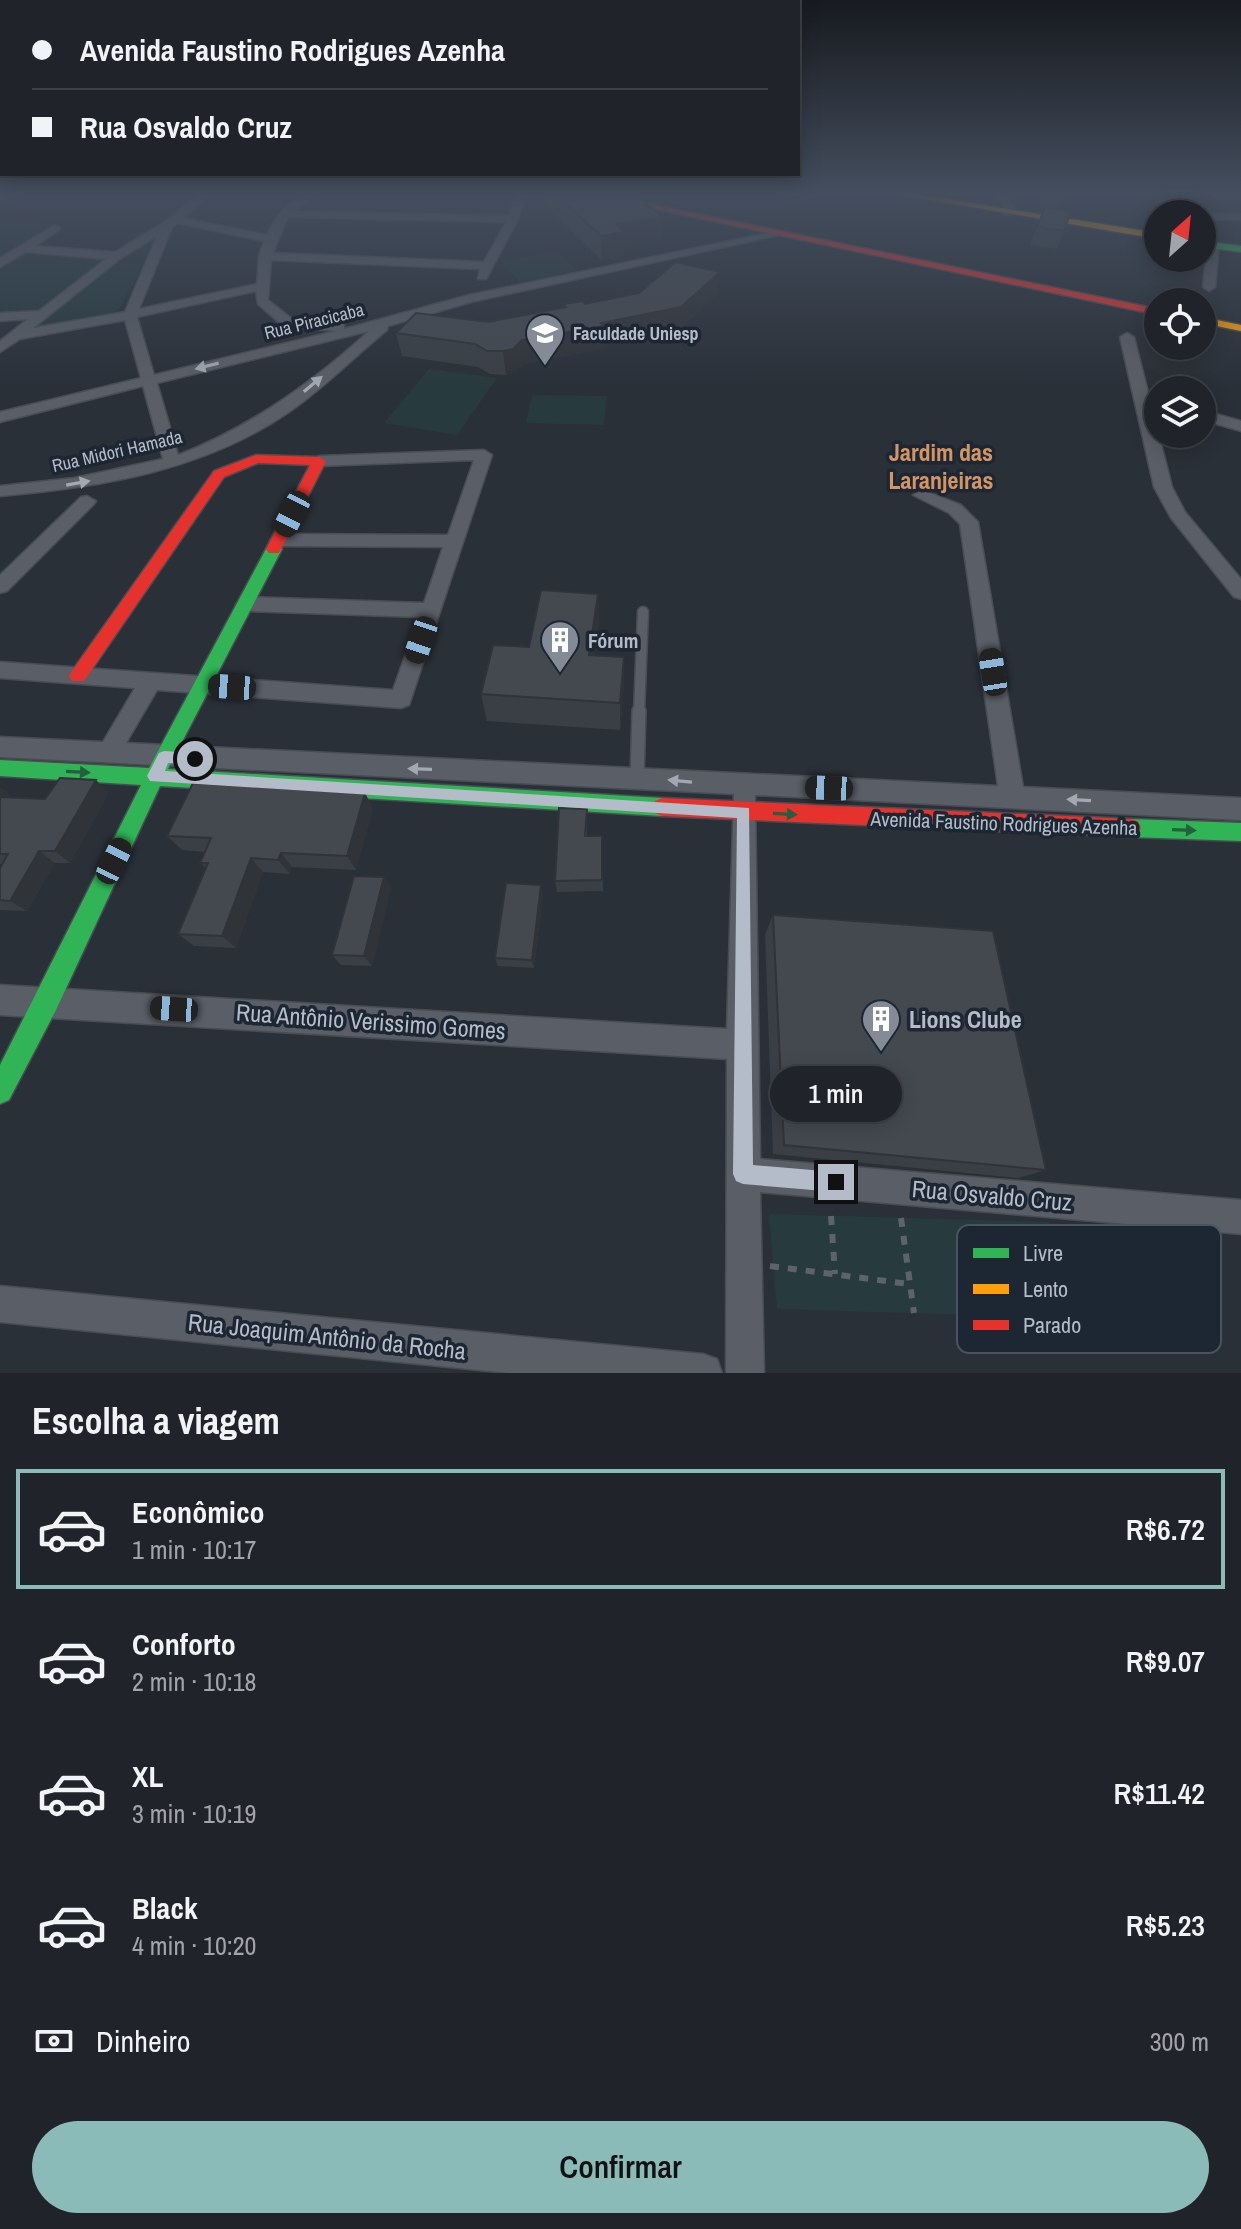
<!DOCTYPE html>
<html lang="pt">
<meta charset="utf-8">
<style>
body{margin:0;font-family:"Archivo Narrow",sans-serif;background:#2d3036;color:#f1f3f6;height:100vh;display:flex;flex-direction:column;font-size:30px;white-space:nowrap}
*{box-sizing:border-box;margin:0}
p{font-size:26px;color:#a2a4a8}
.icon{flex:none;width:44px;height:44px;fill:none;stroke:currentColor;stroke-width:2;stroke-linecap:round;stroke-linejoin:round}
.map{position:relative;height:1373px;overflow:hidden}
.details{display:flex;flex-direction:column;background:#20242a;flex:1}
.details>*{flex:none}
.banner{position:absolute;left:0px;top:0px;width:800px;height:176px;box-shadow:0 4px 20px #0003,0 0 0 2px #3d4147;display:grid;align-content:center;height:176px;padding:0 32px;background:#20242a}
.needle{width:52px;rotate:27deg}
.controls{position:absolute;left:1144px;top:200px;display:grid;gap:16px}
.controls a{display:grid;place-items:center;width:72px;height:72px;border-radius:50%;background:#20242a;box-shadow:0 4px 20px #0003,0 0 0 2px #3d4147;font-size:40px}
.end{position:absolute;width:36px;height:36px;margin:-18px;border:10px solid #b4bcc9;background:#111;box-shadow:0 0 0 4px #111}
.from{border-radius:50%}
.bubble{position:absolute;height:56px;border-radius:28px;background:#20242a;box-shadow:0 4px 20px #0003,0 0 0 2px #3d4147;font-size:26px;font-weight:600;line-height:56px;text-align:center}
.car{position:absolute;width:24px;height:48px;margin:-24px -12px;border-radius:10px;box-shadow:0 0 6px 2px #0007;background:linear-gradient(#222 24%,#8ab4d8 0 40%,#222 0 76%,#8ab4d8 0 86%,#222 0)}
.banner b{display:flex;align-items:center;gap:28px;height:76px;font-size:30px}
.banner b+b{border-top:2px solid #3d4147}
.banner i{width:20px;height:20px;background:#f1f3f6}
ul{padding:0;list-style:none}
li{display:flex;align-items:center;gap:24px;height:120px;margin:0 16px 12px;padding:0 16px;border:4px solid transparent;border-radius:0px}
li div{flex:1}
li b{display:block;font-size:30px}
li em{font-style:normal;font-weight:600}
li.on{border-color:#8bbbb9}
li>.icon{width:72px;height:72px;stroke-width:1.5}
h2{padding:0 32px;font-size:36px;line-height:96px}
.pay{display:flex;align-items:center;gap:20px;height:88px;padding:0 32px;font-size:30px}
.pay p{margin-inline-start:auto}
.primary-button{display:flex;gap:16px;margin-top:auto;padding:16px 32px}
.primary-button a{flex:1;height:92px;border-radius:48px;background:#8bbbb9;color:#111;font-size:32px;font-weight:600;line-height:92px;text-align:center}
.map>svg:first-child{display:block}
.green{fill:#273a3e}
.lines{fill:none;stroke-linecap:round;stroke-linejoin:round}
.lane-far1-casing{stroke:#484c53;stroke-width:13}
.lane-casing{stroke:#484c53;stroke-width:16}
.street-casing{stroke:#484c53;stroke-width:3}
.fast-casing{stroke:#484c53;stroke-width:3}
.slow-casing{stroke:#484c53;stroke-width:3}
.jam-casing{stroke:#484c53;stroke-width:3}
.path{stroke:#5d636a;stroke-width:6;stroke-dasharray:9 9;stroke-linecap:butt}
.lane-far1{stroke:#5a5e66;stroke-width:10}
.lane{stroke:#5a5e66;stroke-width:13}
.street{fill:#5a5e66;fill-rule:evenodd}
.fast{fill:#30b455;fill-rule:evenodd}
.slow{fill:#ff9f0a;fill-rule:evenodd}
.jam{fill:#e5322d;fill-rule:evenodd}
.wall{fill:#3a3f45}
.shaded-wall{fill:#303338}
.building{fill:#444950;stroke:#303338;stroke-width:2}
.oneway{fill:#a2a9b5}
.oneway2{fill:#255f41}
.route{fill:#b4bcc9}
.labels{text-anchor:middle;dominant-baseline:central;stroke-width:7;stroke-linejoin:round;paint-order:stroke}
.far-street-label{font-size:18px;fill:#b4bcc9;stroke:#1d2633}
.far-poi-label{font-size:18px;font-weight:bold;fill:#b4bcc9;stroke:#1d2633;text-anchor:start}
.poi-label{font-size:20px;font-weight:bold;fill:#b4bcc9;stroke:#1d2633;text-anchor:start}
.street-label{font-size:20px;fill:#b4bcc9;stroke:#1d2633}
.far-district-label{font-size:24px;font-weight:bold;fill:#d59563;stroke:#1d2633}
.near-poi-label{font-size:24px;font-weight:bold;fill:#b4bcc9;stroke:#1d2633;text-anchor:start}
.near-street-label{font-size:24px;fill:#b4bcc9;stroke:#1d2633}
.key{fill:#1d2633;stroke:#4a5360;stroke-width:2}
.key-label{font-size:22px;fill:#b4bcc9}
</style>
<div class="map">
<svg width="1241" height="1373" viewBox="0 0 1241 1373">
<rect width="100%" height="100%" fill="#2a3038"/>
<path class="green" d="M0,218L55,223L0,258Z
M165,228L117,312L32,328L122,256Z
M556,251L577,270L520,282L501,262Z
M23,253L107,259L33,313H0V268Z
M429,369L497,378L457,435L384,423Z
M532,395L607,396L604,425L526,423Z
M769,1214L1049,1222L1076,1318L777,1309Z"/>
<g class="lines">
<g class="lane-far1-casing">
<path id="lane-far1" d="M639,713L643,612"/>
</g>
<g class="lane-casing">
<path id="lane" d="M637,780L639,711"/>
</g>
<g class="street-casing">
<path id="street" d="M0,195H11L0,201Z
M199,195H210L183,218L267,235C276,214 292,195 316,195L294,211L509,216L516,195H526L518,219L486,279H478L480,269L271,260L268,300L292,319L339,323L344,324V329L469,295L778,231L784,234L471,302L388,326L387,330C354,357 324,388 289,412C203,471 101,487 0,496V486L74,478L163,459L143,386L0,422V412L141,378L125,320L20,339L0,352V341L28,319L0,321V313L39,311L106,259L26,252L0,267V258L55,225L60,228L59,230L35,246L115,252L163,223ZM288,217L506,222L484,262L273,253ZM177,223L264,241L259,256L257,284L139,309L172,227ZM157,236L125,312L33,328L121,258ZM256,291L258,304L283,326L336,331L154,375L137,317ZM369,331C313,382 251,427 178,455L157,383Z
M996,195H1006L1015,209L1011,215H1003L1005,209Z
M1152,195H1163L1184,214H1173Z
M1211,195H1241V198H1216Z
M1202,213L1241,214V220L1202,219V214H1198Z
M1213,242L1219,245L1215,287L1209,291L1203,287L1207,245Z
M1127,333L1134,337L1172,487L1185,512L1241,579V599L1234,597L1171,518L1154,487L1120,337Z
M1202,410L1241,421V431L1202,420Z
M484,450L492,455L409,705L401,708L157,690L126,743L998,786L960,524L949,513L913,495L922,490L961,505L978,522L1023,787L1241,798V820L755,795L760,1159L1241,1200V1234L760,1192L764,1373H726L727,1059L0,1015V985L727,1029L734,794L0,757V737L103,742L135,688L0,678V662L393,690L419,617L246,611L236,604L246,597L424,603L443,547L279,546L270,540L279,534L448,535L474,460L319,466L311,461L319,456Z
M87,496L96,501L93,505L7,591L0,593V575L81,497Z
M0,1286L703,1354L717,1359L722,1373H509L0,1322Z"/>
</g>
<g class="fast-casing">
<path id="fast" d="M1202,241L1241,246V252L1202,247Z
M274,544L282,549L168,769L662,798L669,801L672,807L669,813L662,816L160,786L56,1010L9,1100L0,1104V1065L141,785L0,776V760L149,768L266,549Z
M1131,819L1241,823V841L1131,837L1124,835L1121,828L1124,821Z"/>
</g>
<g class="slow-casing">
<path id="slow" d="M902,195H921L1158,233V239Z
M1202,317L1241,325V331L1202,323Z"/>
</g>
<g class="jam-casing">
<path id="jam" d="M589,195H605L1158,309V315Z
M256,455L319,457L326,461L279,553H269L266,549L310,465L258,463L224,477L84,681H72L69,676L72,671L214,471Z
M662,798L1131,819L1138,821L1141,828L1138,835L1131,837L662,816L655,813L652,807L655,801Z"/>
</g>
<path class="path" d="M831,1216L835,1274
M901,1218L914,1313
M770,1266L909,1284"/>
<use href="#lane-far1" class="lane-far1"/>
<use href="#lane" class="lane"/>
<use href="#street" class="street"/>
<use href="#fast" class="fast"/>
<use href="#slow" class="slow"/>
<use href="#jam" class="jam"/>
</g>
<path class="wall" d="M539,195H635L662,217L661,241L624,247V256L602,261L539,198Z
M1043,195H1063L1058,209L1064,231L1057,249L1030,245L1044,210L1037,209Z
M720,272L717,294L680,329L604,345V349L525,363L515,372L506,375L490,374L478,367L402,356L396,333L488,322L564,307V304H585L639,293Z
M598,594L599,621L594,655L624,684L620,730L487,721L481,694L529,647Z
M0,787L13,798L45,799L109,793L70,863H55L27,911L0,910V868L2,864H0Z
M365,793L373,809L356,870L292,867L290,874L263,872L236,948L194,946L178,934L206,868L200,863L205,852L182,850L167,836Z
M587,822V836H602L603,891L557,892L555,881Z
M384,877L391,888L372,966L341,965L332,955Z
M543,895L534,968L498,966L495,958Z
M773,915L1046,1170L1018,1178L773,1154L765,935Z"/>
<path class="shaded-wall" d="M662,217L661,241L624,247V256L602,261L601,236L616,224Z
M720,272L717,294L680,329L604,345V349L525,363L515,372L506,375L503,351L522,340L601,323Z
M598,594L599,621L591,682L589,655Z
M624,657V684L620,730V703Z
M96,780L109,793L70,863L55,851Z
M0,787L14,799L0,803Z
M365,793L373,809L356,870L347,856Z
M39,851L55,863L27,911L10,901Z
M281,853L292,867L290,874L278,860Z
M251,858L263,872L236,948L222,936Z
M384,877L391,888L372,966L364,956Z
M541,885L543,895L534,968L532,960Z"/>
<path class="building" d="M557,195H635L662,217L616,224L624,232L601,236Z
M1043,195H1063L1061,200L1042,197Z
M1045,207L1071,211L1064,231L1037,227Z
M676,262L720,272L681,307L601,323L604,326L522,340L513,349L503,351H487L475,344L396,333L416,313L488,322L566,307L564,304L583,301L585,304L639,293Z
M541,590L598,594L589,655L624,657L620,703L481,694L493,645L529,647Z
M60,778L96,780L55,851H39L10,901L0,900V868L8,854H0V797L45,799Z
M193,783L365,793L347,856L281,853L278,860L251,858L222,936L178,934L208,863H200L211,838L167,836Z
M559,808L587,809L585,836H602V880L555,881Z
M354,876L384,877L364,956L332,955Z
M506,883L541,885L532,960L495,958Z
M773,915L993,931L1046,1170L784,1145Z"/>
<defs><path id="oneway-solid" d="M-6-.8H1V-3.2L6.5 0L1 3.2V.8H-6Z" transform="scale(2)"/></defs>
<g class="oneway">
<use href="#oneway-solid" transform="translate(207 366) rotate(166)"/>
<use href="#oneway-solid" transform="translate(313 384) rotate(-40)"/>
<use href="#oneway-solid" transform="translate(78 483) rotate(-10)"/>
<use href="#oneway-solid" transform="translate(420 769) rotate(-178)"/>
<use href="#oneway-solid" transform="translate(680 781) rotate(-175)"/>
<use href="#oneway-solid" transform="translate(1079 800) rotate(-177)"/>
</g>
<g class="oneway2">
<use href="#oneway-solid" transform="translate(78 772) rotate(3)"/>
<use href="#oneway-solid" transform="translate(785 814) rotate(3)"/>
<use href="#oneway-solid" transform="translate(1184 830) rotate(2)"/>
</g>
<linearGradient id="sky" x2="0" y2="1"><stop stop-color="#171a1f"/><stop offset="0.5" stop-color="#444e5e"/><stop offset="1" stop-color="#444e5e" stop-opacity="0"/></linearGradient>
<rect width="1241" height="387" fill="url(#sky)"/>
<path class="route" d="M164,751L195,753L202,759L195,765L168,763L165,771L749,808L753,1165L836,1172L843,1175L846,1182L843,1189L836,1192L743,1184L736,1181L733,1174L737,818L150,781L147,776L159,753Z"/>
<defs>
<g id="university-pin" transform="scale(2)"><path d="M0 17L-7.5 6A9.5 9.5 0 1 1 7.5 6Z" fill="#848b96" stroke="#1d2633"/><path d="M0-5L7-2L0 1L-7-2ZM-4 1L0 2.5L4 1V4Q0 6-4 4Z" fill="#fff"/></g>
<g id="building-pin" transform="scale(2)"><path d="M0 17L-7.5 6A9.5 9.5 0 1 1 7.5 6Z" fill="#848b96" stroke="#1d2633"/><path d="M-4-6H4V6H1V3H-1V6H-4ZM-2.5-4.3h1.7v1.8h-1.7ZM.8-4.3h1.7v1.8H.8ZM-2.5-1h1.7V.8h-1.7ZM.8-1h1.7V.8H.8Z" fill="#fff"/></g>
</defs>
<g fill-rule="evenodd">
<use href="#university-pin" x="545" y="333"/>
<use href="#building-pin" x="560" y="640"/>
<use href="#building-pin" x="881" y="1019"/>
</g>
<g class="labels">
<g class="far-street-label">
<text transform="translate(314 321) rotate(-14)">Rua Piracicaba</text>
<text transform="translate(117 451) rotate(-13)">Rua Midori Hamada</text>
</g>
<g class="far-poi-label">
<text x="573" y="333">Faculdade Uniesp</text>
</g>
<g class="poi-label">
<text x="588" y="640">Fórum</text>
</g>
<g class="street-label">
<text transform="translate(1004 823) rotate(2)">Avenida Faustino Rodrigues Azenha</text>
</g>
<g class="far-district-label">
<text x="941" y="452">Jardim das<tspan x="941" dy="28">Laranjeiras</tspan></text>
</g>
<g class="near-poi-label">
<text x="909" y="1019">Lions Clube</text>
</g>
<g class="near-street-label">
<text transform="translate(371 1021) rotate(4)">Rua Antônio Verissimo Gomes</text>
<text transform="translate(992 1195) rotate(5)">Rua Osvaldo Cruz</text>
<text transform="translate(327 1336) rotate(6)">Rua Joaquim Antônio da Rocha</text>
</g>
</g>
<rect x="957" y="1225" width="264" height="128" rx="12" class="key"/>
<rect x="973" y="1248" width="36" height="10" fill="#30b455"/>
<rect x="973" y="1284" width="36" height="10" fill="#ff9f0a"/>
<rect x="973" y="1320" width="36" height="10" fill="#e5322d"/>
<g class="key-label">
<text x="1023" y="1261">Livre</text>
<text x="1023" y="1297">Lento</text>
<text x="1023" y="1333">Parado</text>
</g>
</svg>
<div class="controls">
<a><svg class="needle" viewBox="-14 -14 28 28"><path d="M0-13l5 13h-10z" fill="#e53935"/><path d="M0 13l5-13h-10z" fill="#a2a4a8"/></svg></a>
<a><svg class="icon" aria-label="locate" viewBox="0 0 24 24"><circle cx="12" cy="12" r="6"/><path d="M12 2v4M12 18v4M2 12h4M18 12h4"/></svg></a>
<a><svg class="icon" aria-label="layers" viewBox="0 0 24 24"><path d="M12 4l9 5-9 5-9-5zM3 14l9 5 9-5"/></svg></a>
</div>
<i class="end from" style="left:195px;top:759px"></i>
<i class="end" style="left:836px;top:1182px"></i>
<div class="bubble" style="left:770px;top:1066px;width:132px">1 min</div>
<i class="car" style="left:292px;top:514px;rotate:207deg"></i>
<i class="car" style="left:421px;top:640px;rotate:199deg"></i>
<i class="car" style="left:993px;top:672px;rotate:351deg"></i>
<i class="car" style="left:232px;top:687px;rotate:274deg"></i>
<i class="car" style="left:829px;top:788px;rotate:272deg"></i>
<i class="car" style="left:114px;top:861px;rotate:26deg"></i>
<i class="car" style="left:174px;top:1009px;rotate:274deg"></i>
<div class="banner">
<b><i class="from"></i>Avenida Faustino Rodrigues Azenha</b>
<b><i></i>Rua Osvaldo Cruz</b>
</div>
</div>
<section class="details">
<h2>Escolha a viagem</h2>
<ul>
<li class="on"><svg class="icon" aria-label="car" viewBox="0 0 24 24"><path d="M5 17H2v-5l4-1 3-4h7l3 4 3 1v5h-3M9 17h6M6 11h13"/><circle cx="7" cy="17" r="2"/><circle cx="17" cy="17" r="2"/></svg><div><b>Econômico</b><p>1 min · 10:17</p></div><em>R$6.72</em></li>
<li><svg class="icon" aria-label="car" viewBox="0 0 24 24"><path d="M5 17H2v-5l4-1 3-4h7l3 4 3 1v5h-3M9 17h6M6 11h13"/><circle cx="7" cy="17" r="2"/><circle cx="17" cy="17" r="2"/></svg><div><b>Conforto</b><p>2 min · 10:18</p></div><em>R$9.07</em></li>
<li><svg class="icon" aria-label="car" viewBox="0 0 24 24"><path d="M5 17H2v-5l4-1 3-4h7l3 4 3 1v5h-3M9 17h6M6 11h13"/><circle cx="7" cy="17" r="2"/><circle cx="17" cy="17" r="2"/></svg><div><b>XL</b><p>3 min · 10:19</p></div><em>R$11.42</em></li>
<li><svg class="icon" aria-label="car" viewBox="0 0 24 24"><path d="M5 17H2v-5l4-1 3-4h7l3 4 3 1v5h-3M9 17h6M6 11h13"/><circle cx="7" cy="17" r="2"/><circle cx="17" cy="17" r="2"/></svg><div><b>Black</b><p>4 min · 10:20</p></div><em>R$5.23</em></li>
</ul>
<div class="pay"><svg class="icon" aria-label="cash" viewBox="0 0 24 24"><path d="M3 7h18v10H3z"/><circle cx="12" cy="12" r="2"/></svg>Dinheiro<p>300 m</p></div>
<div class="primary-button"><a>Confirmar</a></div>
</section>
